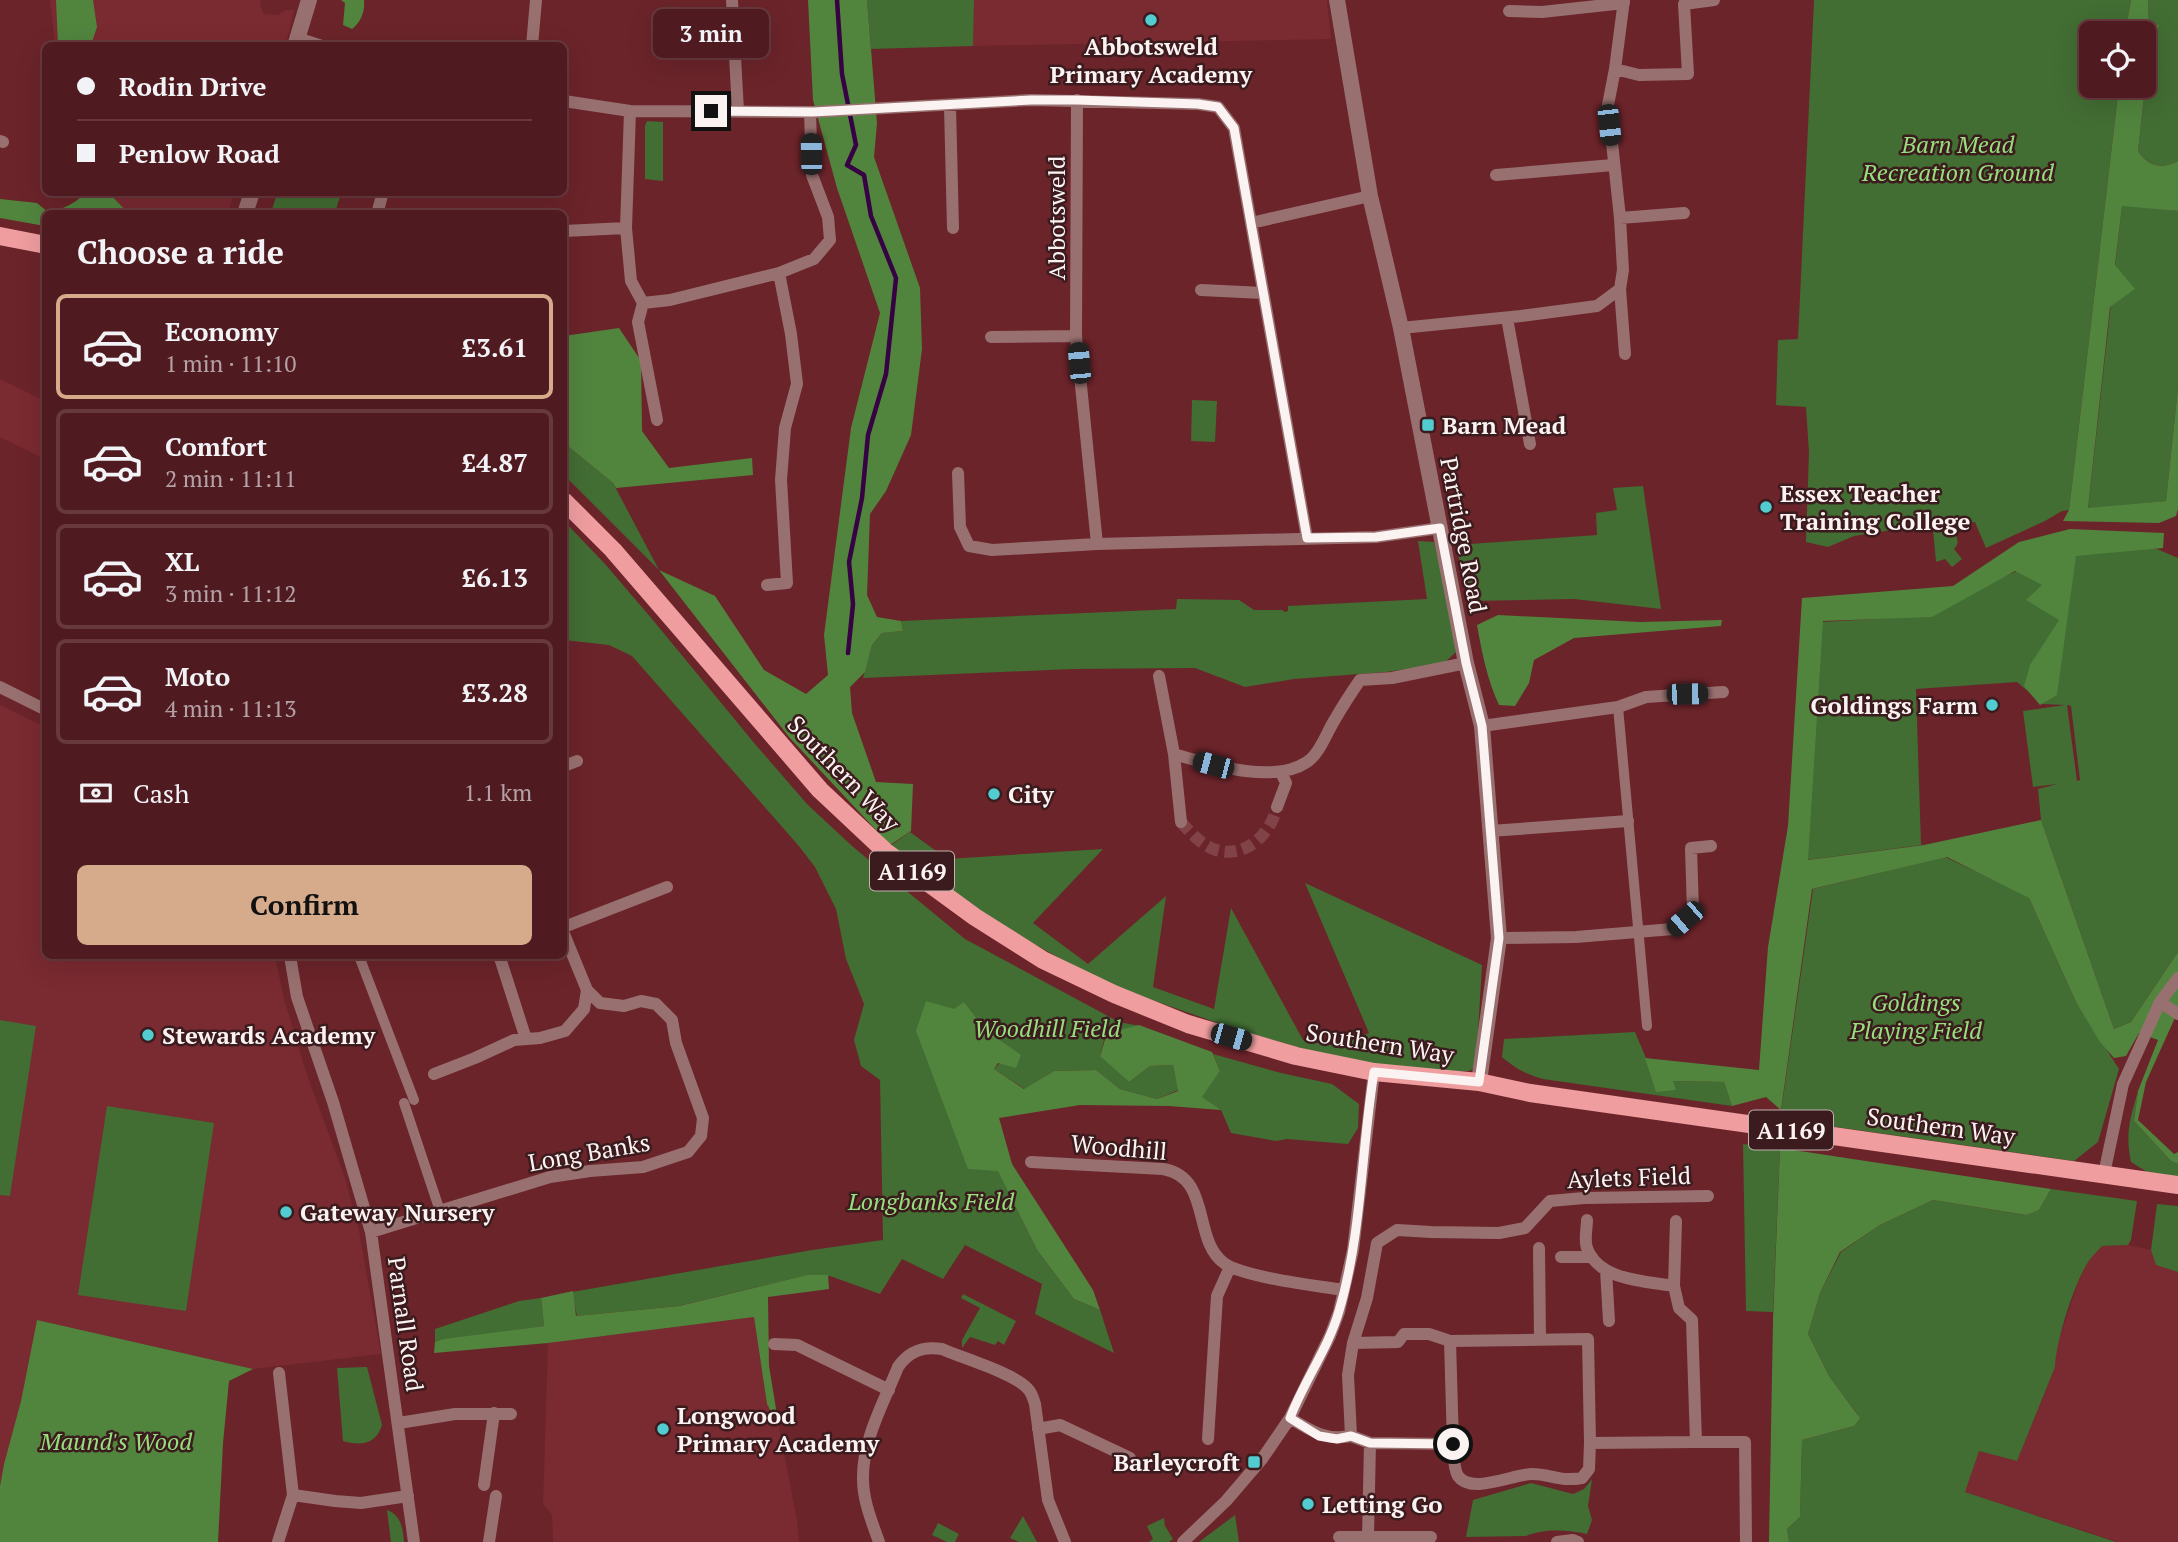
<!DOCTYPE html>
<meta charset="utf-8">
<style>
body{margin:0;font-family:"PT Serif",serif;background:#5a282d;color:#f1f3f6;height:100vh;display:flex;flex-direction:column;font-size:26px;white-space:nowrap}
*{box-sizing:border-box;margin:0}
p{font-size:23px;color:#b4a1a5}
.icon{flex:none;width:38px;height:38px;fill:none;stroke:currentColor;stroke-width:2;stroke-linecap:round;stroke-linejoin:round}
.map{position:relative;flex:1;overflow:hidden}
.details{position:absolute;left:42px;top:210px;width:525px;height:749px;display:flex;flex-direction:column;background:#501b20;border-radius:10px;box-shadow:0 7px 28px #0002,0 0 0 2px #67393e}
.details>*{flex:none}
.hud{position:absolute;left:42px;top:42px;width:525px;height:154px;border-radius:10px;box-shadow:0 7px 28px #0002,0 0 0 2px #67393e;display:grid;align-content:center;height:154px;padding:0 35px;background:#501b20}
.buttons{position:absolute;left:2079px;top:21px;display:grid;gap:14px}
.buttons a{display:grid;place-items:center;width:77px;height:77px;border-radius:10px;background:#501b20;box-shadow:0 7px 28px #0002,0 0 0 2px #67393e;font-size:35px}
.end{position:absolute;width:32px;height:32px;margin:-16px;border:9px solid #fbf2f2;background:#111;box-shadow:0 0 0 4px #111}
.from{border-radius:50%}
.bubble{position:absolute;height:49px;border-radius:10px;background:#501b20;box-shadow:0 7px 28px #0002,0 0 0 2px #67393e;font-size:23px;font-weight:700;line-height:49px;text-align:center}
.car{position:absolute;width:21px;height:42px;margin:-21px -10px;border-radius:9px;box-shadow:0 0 5px 2px #0007;background:linear-gradient(#222 24%,#8ab4d8 0 40%,#222 0 76%,#8ab4d8 0 86%,#222 0)}
.hud b{display:flex;align-items:center;gap:24px;height:66px;font-size:26px}
.hud b+b{border-top:2px solid #67393e}
.hud i{width:18px;height:18px;background:#f1f3f6}
ul{padding:0;list-style:none}
li{display:flex;align-items:center;gap:21px;height:105px;margin:0 14px 10px;padding:0 21px;border:4px solid #67393e;border-radius:10px}
li div{flex:1}
li b{display:block;font-size:26px}
li em{font-style:normal;font-weight:700}
li.active{border-color:#d6ab8b}
li>.icon{width:63px;height:63px;stroke-width:1.5}
h2{padding:0 35px;font-size:32px;line-height:84px}
.pay{display:flex;align-items:center;gap:18px;height:77px;padding:0 35px;font-size:26px}
.pay p{margin-inline-start:auto}
.primary-button{display:flex;gap:14px;margin-top:auto;padding:14px 35px}
.primary-button a{flex:1;height:80px;border-radius:10px;background:#d6ab8b;color:#111;font-size:28px;font-weight:700;line-height:80px;text-align:center}
.map>svg:first-child{display:block}
.built{fill:#7a2a31}
.green{fill:#426d33;fill-rule:evenodd}
.forest{fill:#51853e}
.lines{fill:none;stroke-linecap:round;stroke-linejoin:round}
.stream{stroke:#370244;stroke-width:4.5}
.minor-tunnel{stroke:#814348;stroke-width:12;stroke-dasharray:12 6;stroke-linecap:butt}
.pedestrian{stroke:#997070;stroke-width:10}
.minor{stroke:#997070;stroke-width:12}
.tertiary{stroke:#997070;stroke-width:16}
.primary{stroke:#ef9d9f;stroke-width:18}
.route{stroke:#fbf2f2;stroke-width:9}
.poi-dot{fill:#52ccd0;stroke:#3b1b1d;stroke-width:2.5}
.labels{text-anchor:middle;dominant-baseline:central;stroke-width:5;stroke-linejoin:round;paint-order:stroke}
.shield{fill:#3b1b1d;stroke:#c1b2b2;stroke-width:2}
.shield-label{font-size:23px;font-weight:bold;fill:#fbf2f2}
.poi-label{font-size:24px;font-weight:bold;fill:#fbf2f2;stroke:#3b1b1d;text-anchor:start}
.park-label{font-size:24px;font-style:italic;fill:#96de7e;stroke:#3b1b1d}
.street-label{font-size:24px;fill:#fbf2f2;stroke:#3b1b1d}
</style>
<div class="map">
<svg width="2178" height="1542" viewBox="0 0 2178 1542">
<rect width="100%" height="100%" fill="#6b242a"/>
<path class="built" d="M50,0H260L261,8L264,14L278,15L286,10H294L286,45L55,46Z
M974,0H1327L1331,39L973,46Z
M79,193H235L227,214L83,213Z
M0,379L45,401L46,453L43,458L0,437Z
M0,705L45,727L46,956H275L284,999L306,1072L345,1178L359,1231L381,1354L253,1369L37,1320L21,1401L4,1464L0,1486Z
M2128,1245L2151,1250L2157,1265L2178,1272V1542H2118L1965,1492L1979,1450L2017,1461L2055,1367V1352L2077,1285L2090,1258L2102,1246Z
M754,1317L767,1404L779,1427L797,1520L799,1542H553L552,1515L543,1504L548,1343Z"/>
<path class="green" d="M867,0H974L973,46L871,49Z
M1814,0H2131L2125,33H2091V86H2119L2069,510L2062,511L2045,521L1986,548L1975,522L1916,526L1854,536L1828,547L1806,542L1809,452L1806,407L1776,405L1778,340L1798,339Z
M2148,0H2178V161C2161,170 2150,166 2138,151L2146,77L2158,25L2149,23Z
M647,121L663,122V181L645,179V126Z
M277,193V192L341,193L335,213H271Z
M2122,205L2178,211V388L2166,501L2088,509Z
M1192,400L1217,401L1215,442L1191,441Z
M564,443L613,483L659,570L564,475Z
M1643,486L1661,609L1574,599L1469,601L1456,545L1597,535L1596,513L1617,510L1613,488Z
M564,521L605,564L652,619L755,744L807,804L852,846L965,939L1119,1022L1140,1026L1106,1033L1100,1055L1129,1082L1150,1066L1173,1065L1178,1090L1157,1099L1120,1089L1096,1070L1054,1071L1025,1089L994,1069L1012,1050L987,1031L964,1002L998,1170L1037,1250L1074,1299L1100,1310L1114,1353L1035,1314L1042,1284L965,1245L943,1279L902,1259L880,1294L830,1276L808,1275L678,1306L577,1316L572,1292L812,1250L883,1240V1237L880,1080L861,1066L854,1040L864,1004L846,959L836,909L815,867L798,845L632,656L609,645L564,640Z
M1944,526L1951,527C1955,535 1962,541 1954,549L1962,559L1952,567L1945,559L1936,562L1933,529Z
M1418,541L1434,542L1446,592L1456,652L1443,664L1386,672L1294,679L1245,687L1195,668L1072,669L863,678L872,645L882,633L903,631L901,621L1176,609L1177,599L1239,600L1254,610H1283L1284,612L1288,611V606L1427,599Z
M2069,549H2157L2178,558V952L2131,1022L2114,1029L2041,820L2038,789L2057,784L2033,787L2023,711L2065,705L2043,704L2017,682L1916,689L1921,845L1807,860L1822,622L1929,616L2003,577ZM2067,705L2071,706L2080,780L2077,781Z
M910,832L947,859L1103,849L1033,923L1088,964L1166,896L1153,987L1214,1009L1231,908L1303,1040L1336,1046L1369,1033L1305,883L1482,965L1476,1067L1469,1071L1392,1074L1238,1030L1106,984L982,915L890,846Z
M1945,857L2028,896L2076,1002L2119,1069L2098,1142L2074,1161L1780,1119L1813,889Z
M0,1020L36,1026L10,1196L0,1195Z
M1635,1032L1646,1058L1676,1090L1672,1081L1724,1082L1732,1106L1543,1079C1526,1074 1516,1069 1502,1057L1504,1039Z
M1213,1054L1281,1073L1332,1084L1359,1104L1358,1128L1348,1144L1287,1139L1276,1141L1231,1133L1221,1110L1201,1097L1220,1071Z
M2138,1091L2134,1121L2171,1161L2178,1164V1177L2147,1172L2131,1162C2125,1133 2130,1119 2138,1091Z
M107,1106L214,1123L186,1311L78,1295Z
M1743,1144L1780,1148L1773,1312L1746,1311Z
M2051,1189L2137,1201L2131,1240L2128,1245L2102,1246C2099,1250 2094,1254 2091,1258C2075,1279 2056,1341 2055,1367L2017,1461L1979,1451L1965,1492L2116,1542H1789L1787,1529L1800,1517L1802,1440L1854,1426L1858,1415L1829,1376L1808,1334L1820,1293L1841,1252L1880,1225L1933,1200L2025,1215L2039,1210Z
M2157,1204L2178,1206V1272L2156,1265L2151,1250Z
M963,1294L1016,1321L1004,1345L998,1341L995,1345L970,1337L962,1348V1340L980,1308L961,1298Z
M541,1298L544,1326L435,1342V1329L519,1301Z
M367,1367L382,1425C376,1445 360,1446 343,1441L337,1368Z
M1592,1479L1588,1506L1592,1520L1587,1534C1568,1530 1545,1528 1526,1536L1466,1537L1473,1500L1531,1483L1573,1494L1584,1489Z
M387,1510C401,1515 403,1528 404,1542H391Z
M1235,1515L1239,1542H1199Z
M1023,1516L1037,1542H1019L1010,1538Z
M1164,1518L1165,1526L1173,1539L1169,1542H1149L1153,1539L1147,1526Z
M938,1523L959,1534L955,1542H947L932,1535Z"/>
<path class="forest" d="M56,0H93L97,27L91,45H58Z
M341,0H364C365,12 361,22 352,29L343,25L345,3Z
M808,0H867L877,123L874,157L920,288L922,349L911,435L886,491L870,514L867,595L877,617L901,621L903,631L882,633L872,645L865,672L850,687L852,713L876,782L913,784L911,831L890,845L789,737L659,570L715,596L764,670L806,694L828,675L824,635L851,428L880,313L837,188L813,100Z
M2131,0H2148L2149,23L2159,25L2146,77L2138,151C2149,166 2161,170 2178,161V211L2122,206L2115,265L2135,289L2110,307L2088,508L2166,501L2178,388V509L2176,516L2159,523L2063,521L2069,510L2119,86H2144V33H2125Z
M84,193H109L128,213H50C62,208 77,204 84,193Z
M0,199L37,203L49,213L46,214L45,226L0,218Z
M619,328L641,361L642,431L669,468L752,458L753,475L616,488L613,483L564,443V336Z
M2070,529L2164,533L2163,548L2076,556L2057,695L2040,705L2024,686L2030,665L2059,620L2026,600L2042,585L2015,571L1932,617L1823,621L1808,860L1924,845L2041,820L2114,1029L2131,1022L2178,952V1011L2146,1082L2138,1120L2174,1154L2178,1152V1164L2171,1161L2134,1121L2138,1091L2158,1040L2139,1033L2126,1056L2114,1058L2100,1042L2076,1002L2029,898L1947,857L1812,889L1781,1110L1766,1097L1732,1106L1724,1082L1673,1081L1676,1090L1656,1092L1645,1058L1759,1070L1768,947L1788,826L1802,598L1953,586L2019,542Z
M1498,615L1640,622L1722,620L1721,626L1574,638L1534,660L1529,683L1515,706L1499,705C1487,679 1482,653 1477,625Z
M926,1001L954,1009L964,1002L987,1031L1021,1055L1016,1068L998,1063L994,1069L1024,1089L1054,1071L1096,1070L1120,1089L1157,1099L1178,1091L1173,1065L1150,1066L1129,1082L1100,1056L1107,1033L1139,1025L1212,1052L1220,1071L1202,1097L1221,1110L1169,1106L1080,1105L999,1118L1012,1164L1093,1290L1100,1310L1074,1299L1037,1250L998,1171L968,1169L916,1031Z
M1780,1148L2051,1189L2039,1210L2026,1215L1933,1200L1880,1225L1840,1252L1820,1293L1808,1334L1829,1376L1860,1418L1854,1426L1802,1440L1800,1517L1787,1529L1789,1542H1769L1773,1320Z
M807,1275H828L829,1289L768,1297L769,1366L779,1427L767,1404L754,1317L548,1343L434,1353L435,1342L444,1339L544,1326L541,1298L573,1291L576,1316L679,1306Z
M37,1320L253,1369L229,1381L223,1443L218,1542H0V1486L4,1464L21,1401Z"/>
<g class="lines">
<path class="stream" d="M837,0L842,74L856,145L847,165L864,175L871,216L896,278L886,374L868,435L862,498L849,562L853,604L848,653"/>
<path class="minor-tunnel" d="M1181,822C1191,833 1201,845 1216,850C1245,859 1271,834 1277,807"/>
<path class="pedestrian" d="M1618,707L1647,1026
M359,956L414,1100
M404,1103L440,1211"/>
<path class="minor" d="M732,0L738,111
M1624,0L1615,69L1608,105L1620,218L1623,270L1620,289L1625,354
M1509,11L1542,12L1624,3
M297,38L322,46
M532,46L536,0
M1615,69L1639,75L1688,74L1684,4L1714,0
M1077,100L1076,336L1097,544
M564,101L630,111L813,112L1031,100L1198,104L1218,107L1234,128L1251,223L1370,196
M950,106L953,228
M630,111L626,228L631,281L643,303L670,300L779,273L814,259L830,240L828,217L812,175L810,112
M0,141L3,142
M1496,175L1613,165
M377,214L383,192
M1620,218L1684,213
M1251,223L1307,538
M564,231L626,228
M1201,290L1263,293
M643,303L638,322L657,420
M1507,318L1530,444
M1401,328L1521,316L1597,306L1620,289
M991,337L1076,336
M958,473L960,527L969,546L992,550L1097,544L1376,537L1440,528
M767,585L787,583L781,480L785,428L797,384L791,334L779,273
M1159,676L1174,754C1209,764 1273,785 1307,762C1320,753 1326,734 1334,721C1342,707 1351,693 1360,680L1392,678L1466,663
M0,687L46,710
M1482,726L1618,707L1646,697L1723,692
M1174,754L1181,822
M564,766L577,761
M1277,807L1286,783L1281,772
M1490,831L1628,821
M564,927L667,887
M1499,938L1576,937L1673,929L1693,911L1691,848L1711,846
M290,956L297,997L333,1102L371,1232L414,1542
M500,958L526,1039
M2160,1002L2178,1014
M434,1074L475,1058L514,1040L540,1038L565,1031L584,1009L587,990
M1031,1162L1163,1169C1212,1177 1192,1240 1224,1263C1242,1277 1318,1286 1344,1290
M2104,1174L2123,1084L2160,1002L2178,978
M1587,1220C1587,1228 1584,1240 1587,1248C1599,1281 1646,1281 1674,1286L1679,1308L1692,1320L1696,1442H1745L1746,1542
M371,1232L550,1177L590,1171L643,1167L688,1152L701,1136L703,1118L676,1043L672,1020L656,1004L641,1001L624,1006L600,1003L587,990L564,934
M1539,1248L1540,1339
M1561,1257H1592
M1606,1270L1609,1321
M1674,1286L1676,1221
M1353,1343L1398,1342L1404,1334H1429L1450,1341
M774,1344L797,1345L889,1390
M279,1373L293,1495L335,1501L361,1503L408,1496
M1290,1418C1311,1431 1326,1441 1351,1436L1348,1375L1353,1343L1367,1298L1377,1243L1397,1230L1431,1232L1499,1233L1525,1228L1550,1201L1584,1198L1708,1196
M399,1423L455,1414H511
M1038,1429L1060,1425L1130,1458
M1351,1436L1370,1443L1453,1444L1450,1341L1588,1339L1590,1443L1696,1442
M1208,1439L1217,1296L1230,1267
M1453,1444C1454,1453 1453,1468 1458,1476C1471,1495 1514,1474 1532,1474C1551,1474 1559,1482 1582,1478L1589,1469L1590,1443
M484,1485L494,1413
M1339,1537H1431
M1368,1537L1370,1443
M278,1542L293,1495
M489,1542L496,1496
M879,1542C872,1522 863,1501 863,1479C862,1441 884,1402 898,1367C909,1351 923,1346 942,1349C962,1358 1016,1374 1028,1389C1032,1393 1033,1398 1035,1404L1048,1500L1065,1542
M1183,1542L1226,1501L1262,1459L1290,1418L1330,1336L1339,1312L1353,1250L1374,1072
M1557,1542L1573,1540L1578,1542"/>
<path class="tertiary" d="M1337,0L1370,196L1401,328L1466,663L1482,726L1499,938L1479,1082
M295,46L309,0
M245,214L252,192"/>
<path class="primary" d="M0,236L46,245
M564,501L613,550L820,790L886,852L975,917L1043,960L1114,994L1188,1024L1296,1056L1374,1072L1479,1082L1530,1093L2178,1185"/>
</g>
<g class="lines">
<path class="route" d="M711,111L813,112L1031,100H1077L1198,104L1218,107L1234,128L1307,538L1376,537L1440,528L1466,663L1482,726L1499,938L1479,1082L1374,1072C1361,1151 1362,1234 1339,1311C1328,1349 1304,1381 1290,1418L1319,1436L1337,1439L1351,1436L1370,1443L1453,1444"/>
</g>
<g class="poi-dot">
<circle cx="1151" cy="20" r="7"/>
<rect x="1421" y="418" width="14" height="14" rx="3.5"/>
<circle cx="1766" cy="507" r="7"/>
<circle cx="1992" cy="705" r="7"/>
<circle cx="994" cy="794" r="7"/>
<circle cx="148" cy="1035" r="7"/>
<circle cx="286" cy="1212" r="7"/>
<circle cx="663" cy="1429" r="7"/>
<rect x="1247" y="1455" width="14" height="14" rx="3.5"/>
<circle cx="1308" cy="1504" r="7"/>
</g>
<g class="labels">
<g class="shield">
<rect x="870" y="851.5" width="84" height="39" rx="5"/>
<rect x="1749" y="1110.5" width="84" height="39" rx="5"/>
</g>
<g class="shield-label">
<text x="912" y="871">A1169</text>
<text x="1791" y="1130">A1169</text>
</g>
<g class="poi-label">
<text x="1151" y="46" text-anchor="middle">Abbotsweld<tspan x="1151" dy="28">Primary Academy</tspan></text>
<text x="1442" y="425">Barn Mead</text>
<text x="1780" y="493">Essex Teacher<tspan x="1780" dy="28">Training College</tspan></text>
<text x="1978" y="705" text-anchor="end">Goldings Farm</text>
<text x="1008" y="794">City</text>
<text x="162" y="1035">Stewards Academy</text>
<text x="300" y="1212">Gateway Nursery</text>
<text x="677" y="1415">Longwood<tspan x="677" dy="28">Primary Academy</tspan></text>
<text x="1240" y="1462" text-anchor="end">Barleycroft</text>
<text x="1322" y="1504">Letting Go</text>
</g>
<g class="park-label">
<text x="1958" y="144">Barn Mead<tspan x="1958" dy="28">Recreation Ground</tspan></text>
<text x="1916" y="1002">Goldings<tspan x="1916" dy="28">Playing Field</tspan></text>
<text x="1047" y="1028">Woodhill Field</text>
<text x="931" y="1201">Longbanks Field</text>
<text x="116" y="1441">Maund's Wood</text>
</g>
<g class="street-label">
<text transform="translate(1056 218) rotate(-90)">Abbotsweld</text>
<text transform="translate(1464 535) rotate(79)">Partridge Road</text>
<text transform="translate(844 773) rotate(46)">Southern Way</text>
<text transform="translate(1380 1043) rotate(9)">Southern Way</text>
<text transform="translate(1941 1126) rotate(8)">Southern Way</text>
<text transform="translate(1119 1147) rotate(5)">Woodhill</text>
<text transform="translate(589 1152) rotate(-10)">Long Banks</text>
<text transform="translate(1629 1177) rotate(-2)">Aylets Field</text>
<text transform="translate(406 1324) rotate(82)">Parnall Road</text>
</g>
</g>
</svg>
<div class="buttons">
<a><svg class="icon" aria-label="locate" viewBox="0 0 24 24"><circle cx="12" cy="12" r="6"/><path d="M12 2v4M12 18v4M2 12h4M18 12h4"/></svg></a>
</div>
<i class="end from" style="left:1453px;top:1444px"></i>
<i class="end" style="left:711px;top:111px"></i>
<div class="bubble" style="left:653px;top:9px;width:116px">3 min</div>
<i class="car" style="left:1609px;top:125px;rotate:174deg"></i>
<i class="car" style="left:811px;top:154px;rotate:359deg"></i>
<i class="car" style="left:1079px;top:363px;rotate:355deg"></i>
<i class="car" style="left:1687px;top:694px;rotate:89deg"></i>
<i class="car" style="left:1213px;top:765px;rotate:285deg"></i>
<i class="car" style="left:1685px;top:919px;rotate:229deg"></i>
<i class="car" style="left:1231px;top:1037px;rotate:106deg"></i>
<div class="hud">
<b><i class="from"></i>Rodin Drive</b>
<b><i></i>Penlow Road</b>
</div>
<section class="details">
<h2>Choose a ride</h2>
<ul>
<li class="active"><svg class="icon" aria-label="car" viewBox="0 0 24 24"><path d="M5 17H2v-5l4-1 3-4h7l3 4 3 1v5h-3M9 17h6M6 11h13"/><circle cx="7" cy="17" r="2"/><circle cx="17" cy="17" r="2"/></svg><div><b>Economy</b><p>1 min · 11:10</p></div><em>£3.61</em></li>
<li><svg class="icon" aria-label="car" viewBox="0 0 24 24"><path d="M5 17H2v-5l4-1 3-4h7l3 4 3 1v5h-3M9 17h6M6 11h13"/><circle cx="7" cy="17" r="2"/><circle cx="17" cy="17" r="2"/></svg><div><b>Comfort</b><p>2 min · 11:11</p></div><em>£4.87</em></li>
<li><svg class="icon" aria-label="car" viewBox="0 0 24 24"><path d="M5 17H2v-5l4-1 3-4h7l3 4 3 1v5h-3M9 17h6M6 11h13"/><circle cx="7" cy="17" r="2"/><circle cx="17" cy="17" r="2"/></svg><div><b>XL</b><p>3 min · 11:12</p></div><em>£6.13</em></li>
<li><svg class="icon" aria-label="car" viewBox="0 0 24 24"><path d="M5 17H2v-5l4-1 3-4h7l3 4 3 1v5h-3M9 17h6M6 11h13"/><circle cx="7" cy="17" r="2"/><circle cx="17" cy="17" r="2"/></svg><div><b>Moto</b><p>4 min · 11:13</p></div><em>£3.28</em></li>
</ul>
<div class="pay"><svg class="icon" aria-label="cash" viewBox="0 0 24 24"><path d="M3 7h18v10H3z"/><circle cx="12" cy="12" r="2"/></svg>Cash<p>1.1 km</p></div>
<div class="primary-button"><a>Confirm</a></div>
</section>
</div>
